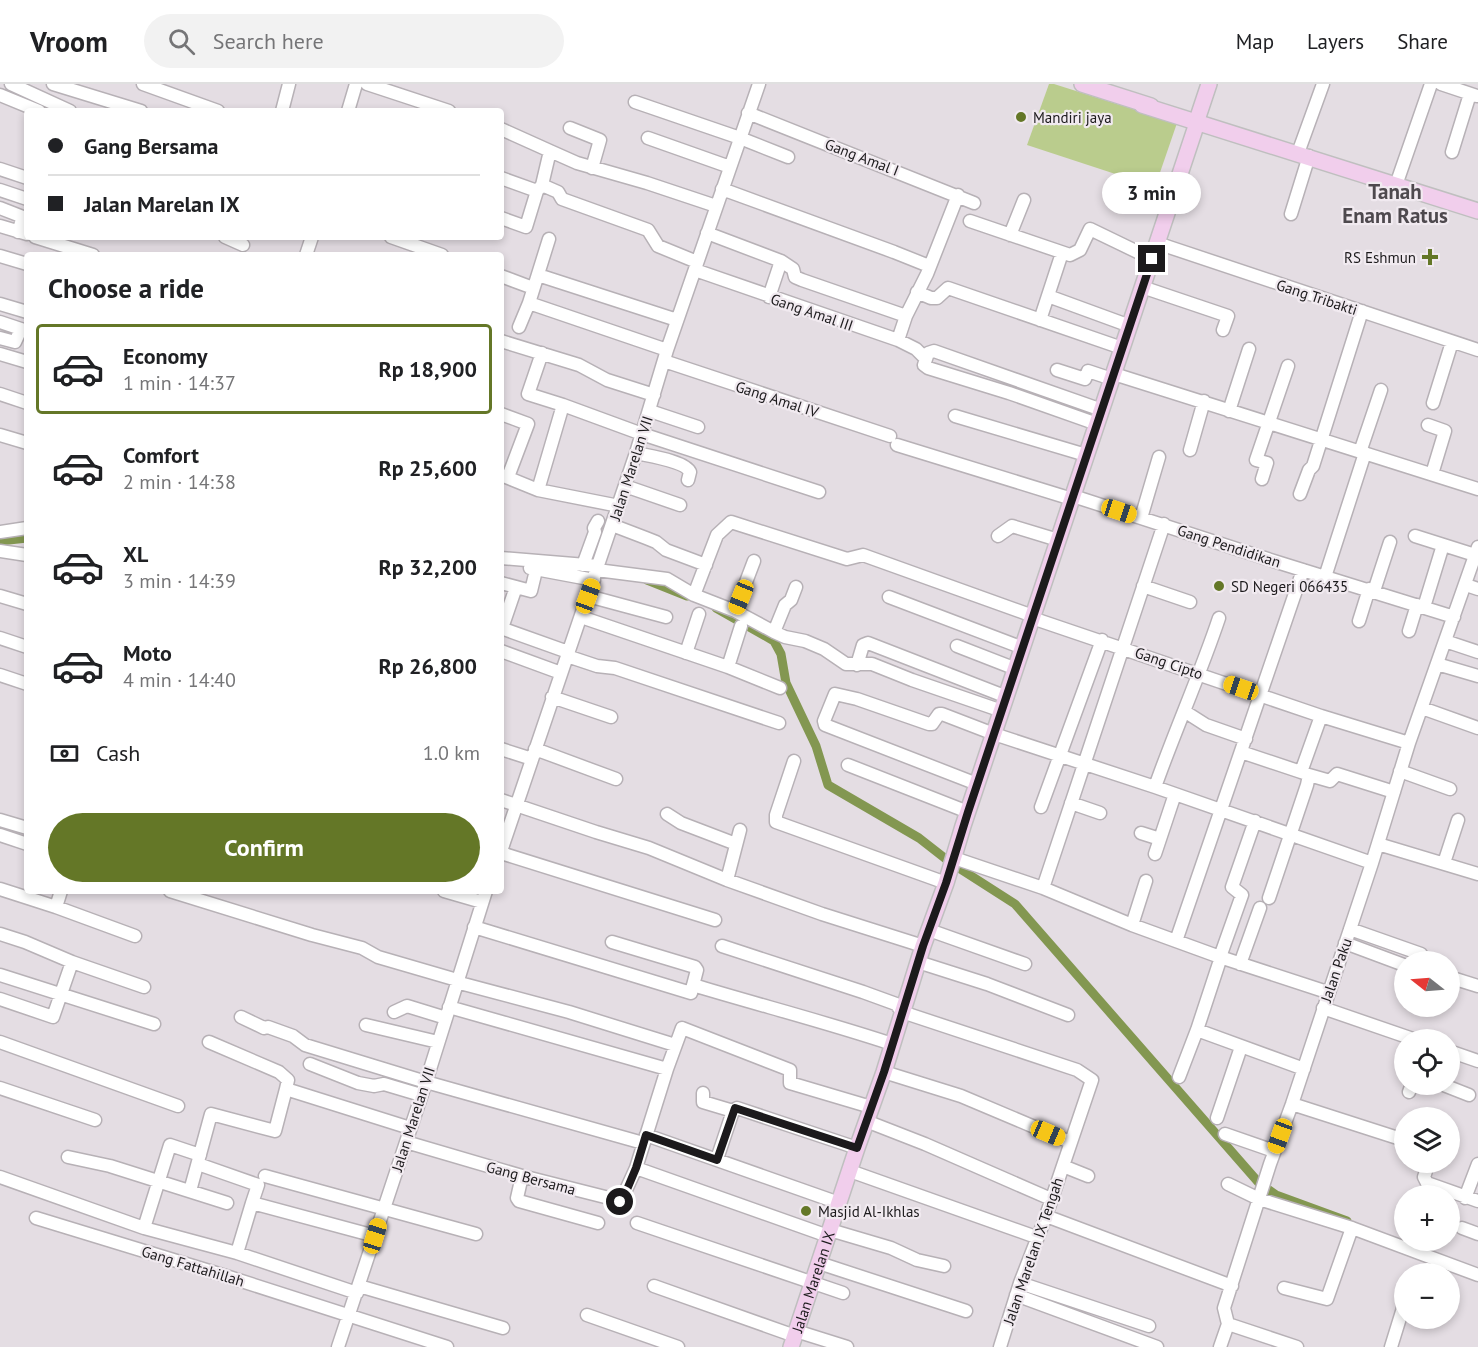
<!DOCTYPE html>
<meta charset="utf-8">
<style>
body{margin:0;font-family:"PT Sans",sans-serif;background:#f2f2f2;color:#202124;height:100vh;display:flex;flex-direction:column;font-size:22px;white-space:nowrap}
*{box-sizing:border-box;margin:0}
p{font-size:20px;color:#757577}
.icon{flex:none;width:33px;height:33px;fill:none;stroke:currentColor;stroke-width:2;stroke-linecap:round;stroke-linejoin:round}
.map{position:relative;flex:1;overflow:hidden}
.drawer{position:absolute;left:24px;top:168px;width:480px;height:642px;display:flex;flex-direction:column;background:#fff;border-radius:6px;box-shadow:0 3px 9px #0003}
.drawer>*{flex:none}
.guide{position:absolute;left:24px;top:24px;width:480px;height:132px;border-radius:6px;box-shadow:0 3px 9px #0003;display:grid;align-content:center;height:132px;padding:0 24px;background:#fff}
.needle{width:39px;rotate:287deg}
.fabs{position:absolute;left:1394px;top:867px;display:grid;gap:12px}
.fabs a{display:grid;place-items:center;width:66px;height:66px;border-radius:50%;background:#fff;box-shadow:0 3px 9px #0003;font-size:30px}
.end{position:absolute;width:27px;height:27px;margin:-14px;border:8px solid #1c1a1c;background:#fff;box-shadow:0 0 0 3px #fff}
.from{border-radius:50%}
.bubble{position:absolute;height:42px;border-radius:21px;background:#fff;box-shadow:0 3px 9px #0003;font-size:20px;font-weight:800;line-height:42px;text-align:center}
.car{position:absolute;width:18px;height:36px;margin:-18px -9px;border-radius:8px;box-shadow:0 0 4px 2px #0007;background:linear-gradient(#f5c518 24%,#345 0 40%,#f5c518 0 76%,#345 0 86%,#f5c518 0)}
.guide b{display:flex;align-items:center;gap:21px;height:57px;font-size:22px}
.guide b+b{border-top:2px solid #e0e0e0}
.guide i{width:15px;height:15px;background:#202124}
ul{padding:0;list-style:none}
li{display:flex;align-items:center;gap:18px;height:90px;margin:0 12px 9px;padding:0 12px;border:3px solid transparent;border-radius:6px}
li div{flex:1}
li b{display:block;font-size:22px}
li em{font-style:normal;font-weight:800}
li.selected{border-color:#647727}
li>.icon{width:54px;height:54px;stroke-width:1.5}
h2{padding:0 24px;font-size:27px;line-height:72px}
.pay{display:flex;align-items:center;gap:15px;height:66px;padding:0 24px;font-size:22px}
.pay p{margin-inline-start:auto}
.cta{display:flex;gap:12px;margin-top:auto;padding:12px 24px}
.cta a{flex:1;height:69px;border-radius:36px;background:#647727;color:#fff;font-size:24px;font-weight:800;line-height:69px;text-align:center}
header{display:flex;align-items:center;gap:36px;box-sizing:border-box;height:84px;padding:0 30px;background:#fff;border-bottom:2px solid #e0e0e0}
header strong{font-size:28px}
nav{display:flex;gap:33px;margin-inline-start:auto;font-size:21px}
.search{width:420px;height:54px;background:#f2f2f2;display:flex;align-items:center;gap:15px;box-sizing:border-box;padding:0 21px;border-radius:33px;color:#757577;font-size:22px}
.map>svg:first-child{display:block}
.green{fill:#bacc8d}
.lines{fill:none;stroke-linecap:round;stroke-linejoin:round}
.canal{stroke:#839751;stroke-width:9}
.minor-casing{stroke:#b7b1b6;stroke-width:15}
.major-casing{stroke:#bfbfbf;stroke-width:18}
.minor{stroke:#fff;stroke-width:12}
.major{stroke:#f1ceec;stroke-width:15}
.route{stroke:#1c1a1c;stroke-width:8}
.poi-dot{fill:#647727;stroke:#f1eaf0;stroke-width:2}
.labels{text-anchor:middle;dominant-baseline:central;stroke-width:4.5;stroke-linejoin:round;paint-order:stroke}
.poi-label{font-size:15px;fill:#1c1a1c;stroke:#f1eaf0;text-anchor:start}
.street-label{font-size:15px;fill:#1c1a1c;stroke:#f1eaf0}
.district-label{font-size:21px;font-weight:bold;fill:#4e494e;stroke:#f1eaf0}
</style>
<header>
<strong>Vroom</strong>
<div class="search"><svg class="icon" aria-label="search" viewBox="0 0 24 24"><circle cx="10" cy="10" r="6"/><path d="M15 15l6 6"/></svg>Search here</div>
<nav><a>Map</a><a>Layers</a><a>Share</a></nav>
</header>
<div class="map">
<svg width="1478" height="1263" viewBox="0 0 1478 1263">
<rect width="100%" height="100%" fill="#e4dde3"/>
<path class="green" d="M1049,0H1054L1177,39L1155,103L1027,61Z"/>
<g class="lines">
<path class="canal" d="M0,457L27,454
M563,485L600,489
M647,496L687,512
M716,524L774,557L781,570L786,599L816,662L828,701L919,754L951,779L1015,820L1259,1099L1276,1111L1347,1137"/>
<g class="minor-casing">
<path id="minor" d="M11,0L70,27
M53,0L141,27
M143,0L218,27
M367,0L449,27
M1441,0L1477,12
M0,11L39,27
M635,18L740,54L788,73
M282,27L289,0
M348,27L356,0
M748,29L974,119
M570,44L600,56L592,84
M501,45L550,67
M648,54L730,83
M1452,68L1470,10
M1298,69L1323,0
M0,85L27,94
M501,94L537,107
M542,101L558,108L562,115L648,146L658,162L697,178
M1396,101L1431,0
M722,105L894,168L929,182
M0,106L27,115
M0,124L23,133L18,148
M1291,130L1309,72
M501,134L526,143L537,107L542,101L550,67L577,79L647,99L716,122
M970,137L1070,171L1080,166L1090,145L1152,175
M0,142L27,150
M707,149L781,177L793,185L795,193L802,196L906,232L898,256
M1010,151L1024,116
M35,153L93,171
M225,153L243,161
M391,153L442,171
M549,155L529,219L667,266
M1157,159L1478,266
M306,171L312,153
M0,172L27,180
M695,186L898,256L916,265L926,275
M538,191L677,236
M501,192L533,204
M1142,203L1228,232L1223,246
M917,208L931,214H937L948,204L1122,264
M1048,212L1130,242
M769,213L781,177
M0,220L27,228
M906,232L927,190L958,111
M1040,236L1062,169
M0,238L27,247
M519,243L529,219
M0,254L15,258L21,245
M501,257L579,281L607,296L654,311
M542,269L528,310L563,321
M0,270L27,278
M926,275L928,269L934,267L1102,326
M926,275L924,281L928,284L1009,309L1097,340
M664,277L890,352
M1057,286L1085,295L1088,287L1112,295
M1114,290L1478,405
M0,310L27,319
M1433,319L1452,258
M650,327L698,343
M1229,327L1249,265
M501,330L528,340L508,393
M955,332L1086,371
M1428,341L1445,347L1432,390
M0,351L27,359
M897,361L1072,415
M1190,366L1204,317
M1360,368L1381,306
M636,369C649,372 685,377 690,388L688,396
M501,391L538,406L619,422
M1262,395L1267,379L1256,376L1288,282
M625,402L680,421
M538,406L563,321L642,350L819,408
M1300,410L1309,386L1313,382L1362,227
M1073,412L1280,479L1454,533
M1141,434L1159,373
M612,441L646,454L656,458L666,466L706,481
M0,448L27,444
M998,452L1012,442L1058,456
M1415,452L1475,471
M0,467L27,471
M501,474L598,482
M583,481L595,448L594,444L598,437
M530,484L594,496
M597,486L667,495L694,511L735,527L774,548L785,553L805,557L824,565L846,580H872L912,596L1002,627
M1325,493L1365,369
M501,499L531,507L538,478
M1466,501L1478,505
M1143,502L1190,518
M1374,507L1390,458
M694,511L717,451L731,438L847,475L863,471L1033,532
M0,512L27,520
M588,512L666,533
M889,513L1023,564
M1424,523L1443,461
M735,527L754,477
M581,533L728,583L780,604
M1032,534L1321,632L1409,659
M1359,537L1369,505
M501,544L568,568
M502,544L516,503
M1409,547L1417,521
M774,548L785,521L791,516L796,503
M0,554L27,563
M1445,557L1478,568
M957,562L1016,585
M501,567L561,589
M686,569L699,530
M567,572L597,582L615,584L779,639
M1437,580L1478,592
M857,581L863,561L868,559L1007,613
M728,583L741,542
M0,591L27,600
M552,613L611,633
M1422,624L1478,644
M1184,627L1206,641L1246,655
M501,665L532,675
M535,665L616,695
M1241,668L1301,688
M794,677L776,731V738L946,799
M848,681L968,728
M1400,687L1450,705
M1309,691L1330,697L1337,690L1394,708
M977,700L825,641L824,637L835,610L857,615L929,640H932L939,630H942L994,650L1155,703L1372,779
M1155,703C1175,646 1200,591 1219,534
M501,716L596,748L649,764L727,796L822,830L923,862
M1071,719L1100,729
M1041,723L1102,556
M667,730L681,739L736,760
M0,736L27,744
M1141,749L1160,755
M0,751L27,760
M1378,760L1478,790
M501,767L636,369L667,266L759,0
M501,769L715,836
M1155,770L1175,710
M954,774L1043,804L1132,841L1220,873L1327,908
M1444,779L1458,736
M727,796L740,746
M1043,804L1164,440
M0,805L56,823L135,852
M170,807L312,851L362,864L378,873L457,896
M444,807L482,818
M1269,814L1307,701L1309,691L1301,688L1321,632
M56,823L61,807
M1132,841L1146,797
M474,843L691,909L697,886L695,883L612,858
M1350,845L1421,870
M929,846L1025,880
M0,850L25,858L72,878L144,903
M1176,857L1303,486
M1345,859L1404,881
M722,862L863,908L896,920L902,928L1077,986L1092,996L1046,1132L1020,1199L1000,1263
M1220,873L1242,811L1232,803L1255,737
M918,878L987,900L1068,931
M1240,880L1260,824
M0,891L154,940
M1449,893L1478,902
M456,898L569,928L675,961
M693,901C759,921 826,938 892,960
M0,915L53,933L72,878
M449,923L667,985
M1323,924L1416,956
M394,928L407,922L446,934
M241,933L264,944L268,943L293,952L305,961L426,998L643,1059
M366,941L438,958
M1197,946L1304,985
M0,958L178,1022
M209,958L279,988L288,996L286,1005L410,1044
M1449,967L1478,977
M310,980L358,999L374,1002L384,1000L421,1011
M884,988L961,1012L1070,1058
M1179,993L1197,946L1221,873
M1441,1000L1469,1011
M0,1004L95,1036
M1409,1008L1412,1000
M703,1009V1018L733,1027L737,1024L857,1064
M1292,1020L1404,1056
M1217,1034L1241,963
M866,1037L925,1060L1051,1115
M1225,1050L1274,1067
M646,1051L839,1119
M406,1058L522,1092L621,1117L636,1084L667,985L682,944L790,986V999L871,1023
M68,1073L110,1082L227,1119
M717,1075L733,1027
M1429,1078L1424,1093L1427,1099L1478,1117
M198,1080L258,1101L252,1119L375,1152
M1063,1082L1088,1092
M636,1084L828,1152
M850,1087L1036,1153
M265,1092L476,1150
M522,1092L517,1114L519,1117L598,1139
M0,1093L144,1144L170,1061L200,1071
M1228,1100L1259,1115L1352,1144L1478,1191
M190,1107L211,1030L275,1047L286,1005
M1465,1114L1478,1080
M1046,1132L1232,1202
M36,1134L229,1193L447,1263
M637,1139L843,1209
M144,1144L237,1169L357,1209
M1462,1144L1478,1150
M830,1146L891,1164L917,1176L944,1182
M237,1169L252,1119
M819,1179L966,1227
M1020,1199L1149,1242
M359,1202L503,1244
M654,1202L795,1252
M1284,1204L1327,1215L1352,1144
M1016,1211L1157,1263
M587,1231L678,1263
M796,1247L847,1263
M338,1263L426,998L486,807
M1220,1263L1228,1240
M1297,1263L1228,1240L1224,1224L1270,1080L1292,1020L1372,779L1409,659L1478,463
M1391,1263L1404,1221"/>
</g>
<g class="major-casing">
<g id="major">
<path d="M1082,0L1151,22"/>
<path d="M1142,21L1478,127"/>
<path d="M1198,33L1209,0"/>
<path id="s1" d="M791,1263L857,1064L884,988L923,862L946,799L963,742L1197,39"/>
</g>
</g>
<use href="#minor" class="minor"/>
<use href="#major" class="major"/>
</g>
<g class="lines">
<path class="route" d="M620,1118L623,1115L636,1084L646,1051L717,1076L735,1024L857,1064L884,988L923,862L946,799L968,728L1152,175"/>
</g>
<g class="poi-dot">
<circle cx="1021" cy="33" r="6"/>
<path d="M1427 164h6v6h6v6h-6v6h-6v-6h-6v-6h6z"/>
<circle cx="1219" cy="502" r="6"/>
<circle cx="806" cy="1127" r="6"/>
</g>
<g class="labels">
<g class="poi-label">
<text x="1033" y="33">Mandiri jaya</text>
<text x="1416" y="173" text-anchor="end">RS Eshmun</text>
<text x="1231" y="502">SD Negeri 066435</text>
<text x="818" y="1127">Masjid Al-Ikhlas</text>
</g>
<g class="street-label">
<text transform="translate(862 73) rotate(21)">Gang Amal I</text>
<text transform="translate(1317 213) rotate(18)">Gang Tribakti</text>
<text transform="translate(812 228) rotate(19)">Gang Amal III</text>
<text transform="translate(777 315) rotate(18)">Gang Amal IV</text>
<text transform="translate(631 384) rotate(-72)">Jalan Marelan VII</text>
<text transform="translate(1229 462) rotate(18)">Gang Pendidikan</text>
<text transform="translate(1169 579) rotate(19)">Gang Cipto</text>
<text transform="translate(1336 886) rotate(-71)">Jalan Paku</text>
<text transform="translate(413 1035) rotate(-72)">Jalan Marelan VII</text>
<text transform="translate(531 1094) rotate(15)">Gang Bersama</text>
<text transform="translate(1033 1167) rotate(-71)">Jalan Marelan IX Tengah</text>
<text transform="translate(193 1182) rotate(17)">Gang Fattahillah</text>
<text stroke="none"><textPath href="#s1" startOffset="69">Jalan Marelan IX</textPath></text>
</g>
<g class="district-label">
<text x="1395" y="107">Tanah<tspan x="1395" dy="24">Enam Ratus</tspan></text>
</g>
</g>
</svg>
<div class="fabs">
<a><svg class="needle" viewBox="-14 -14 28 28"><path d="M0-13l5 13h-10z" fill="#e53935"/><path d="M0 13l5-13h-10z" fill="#757577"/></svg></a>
<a><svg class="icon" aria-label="locate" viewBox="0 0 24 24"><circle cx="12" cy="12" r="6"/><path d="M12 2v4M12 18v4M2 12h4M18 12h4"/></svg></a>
<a><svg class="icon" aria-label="layers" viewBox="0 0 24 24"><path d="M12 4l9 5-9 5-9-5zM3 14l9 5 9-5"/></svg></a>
<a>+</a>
<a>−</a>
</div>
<i class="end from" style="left:620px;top:1118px"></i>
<i class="end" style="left:1152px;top:175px"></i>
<div class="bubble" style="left:1102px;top:88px;width:99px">3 min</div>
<i class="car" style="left:1119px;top:427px;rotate:108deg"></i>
<i class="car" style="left:588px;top:512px;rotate:20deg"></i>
<i class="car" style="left:741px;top:513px;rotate:202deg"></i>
<i class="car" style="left:1241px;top:604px;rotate:289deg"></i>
<i class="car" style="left:1048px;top:1049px;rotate:113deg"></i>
<i class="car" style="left:1280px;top:1052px;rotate:200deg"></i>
<i class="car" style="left:375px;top:1152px;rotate:17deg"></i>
<div class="guide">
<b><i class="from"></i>Gang Bersama</b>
<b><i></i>Jalan Marelan IX</b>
</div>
<section class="drawer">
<h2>Choose a ride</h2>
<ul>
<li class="selected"><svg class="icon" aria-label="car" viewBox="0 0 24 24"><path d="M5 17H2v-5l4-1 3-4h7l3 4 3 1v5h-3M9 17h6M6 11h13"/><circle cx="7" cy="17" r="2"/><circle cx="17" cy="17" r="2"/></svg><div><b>Economy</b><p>1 min · 14:37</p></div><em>Rp 18,900</em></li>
<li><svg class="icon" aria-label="car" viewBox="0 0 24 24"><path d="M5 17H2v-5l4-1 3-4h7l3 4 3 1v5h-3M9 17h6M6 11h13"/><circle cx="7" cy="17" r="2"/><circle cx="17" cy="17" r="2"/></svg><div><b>Comfort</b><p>2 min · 14:38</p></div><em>Rp 25,600</em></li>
<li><svg class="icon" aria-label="car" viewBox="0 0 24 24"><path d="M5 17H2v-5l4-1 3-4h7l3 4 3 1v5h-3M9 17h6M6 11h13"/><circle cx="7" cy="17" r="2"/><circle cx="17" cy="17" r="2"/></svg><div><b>XL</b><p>3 min · 14:39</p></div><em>Rp 32,200</em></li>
<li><svg class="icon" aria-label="car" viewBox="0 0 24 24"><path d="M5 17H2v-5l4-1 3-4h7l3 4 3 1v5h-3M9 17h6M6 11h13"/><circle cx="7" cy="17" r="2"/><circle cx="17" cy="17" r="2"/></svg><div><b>Moto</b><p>4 min · 14:40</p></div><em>Rp 26,800</em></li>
</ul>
<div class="pay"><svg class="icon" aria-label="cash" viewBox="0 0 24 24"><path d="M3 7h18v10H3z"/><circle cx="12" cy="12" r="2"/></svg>Cash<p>1.0 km</p></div>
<div class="cta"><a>Confirm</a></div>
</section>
</div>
